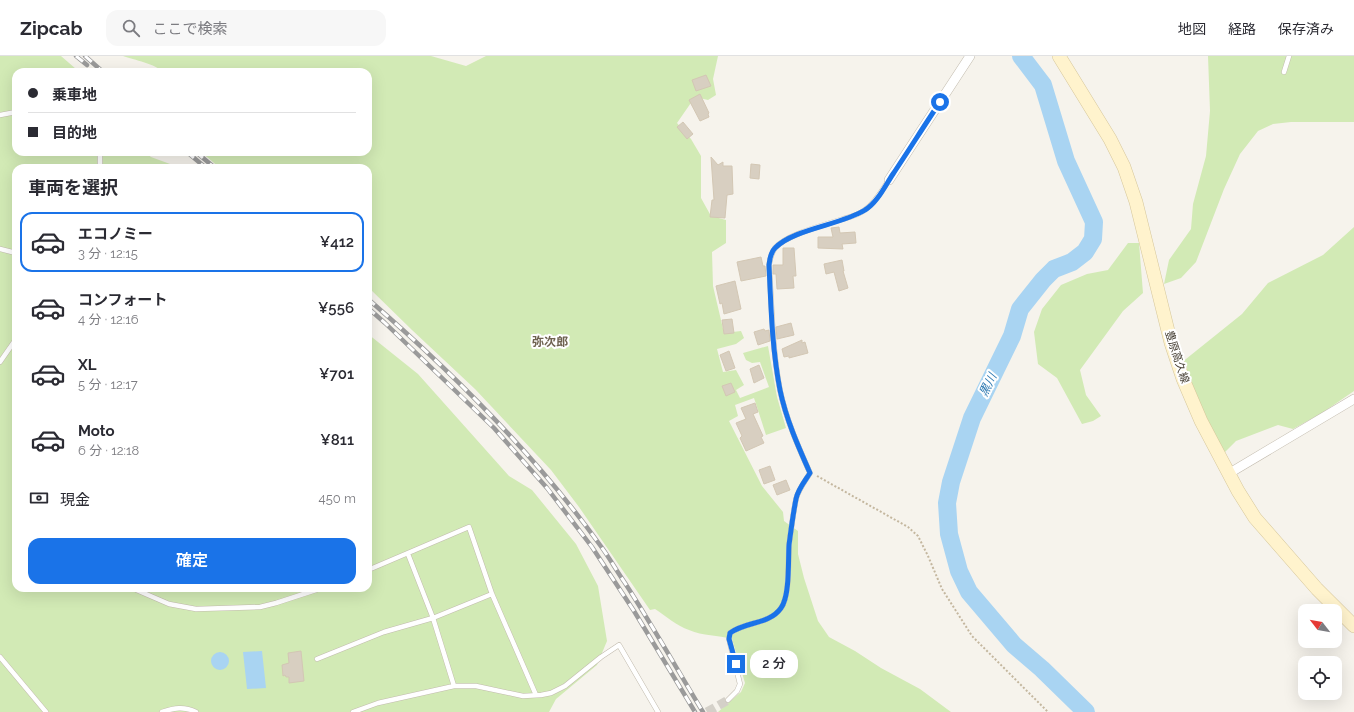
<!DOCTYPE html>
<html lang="ja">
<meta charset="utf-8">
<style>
body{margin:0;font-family:Raleway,"Noto Sans JP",sans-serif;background:#f7f7f7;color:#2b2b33;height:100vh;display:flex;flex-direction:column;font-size:15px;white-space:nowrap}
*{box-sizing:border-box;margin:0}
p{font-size:13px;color:#7c7c81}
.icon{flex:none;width:22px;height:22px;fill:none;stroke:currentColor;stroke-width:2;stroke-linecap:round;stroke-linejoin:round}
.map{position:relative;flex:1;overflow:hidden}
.sheet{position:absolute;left:12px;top:108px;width:360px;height:428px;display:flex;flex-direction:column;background:#fff;border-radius:12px;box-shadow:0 4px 16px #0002}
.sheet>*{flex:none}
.guide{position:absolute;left:12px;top:12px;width:360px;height:88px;border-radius:12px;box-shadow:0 4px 16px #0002;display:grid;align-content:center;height:88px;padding:0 16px;background:#fff}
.needle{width:26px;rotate:301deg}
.fabs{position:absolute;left:1298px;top:548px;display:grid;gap:8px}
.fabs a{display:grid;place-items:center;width:44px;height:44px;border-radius:8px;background:#fff;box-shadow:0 4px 16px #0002;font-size:20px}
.end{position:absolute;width:18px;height:18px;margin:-9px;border:5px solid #1a73e8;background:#fff;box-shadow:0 0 0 2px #fff}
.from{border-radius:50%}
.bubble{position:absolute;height:28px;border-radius:12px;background:#fff;box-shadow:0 4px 16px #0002;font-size:13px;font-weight:600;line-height:28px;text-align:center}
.guide b{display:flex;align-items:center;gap:14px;height:38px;font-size:15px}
.guide b+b{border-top:1px solid #e1e1e2}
.guide i{width:10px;height:10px;background:#2b2b33}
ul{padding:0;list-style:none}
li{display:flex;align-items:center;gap:12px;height:60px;margin:0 8px 6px;padding:0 8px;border:2px solid transparent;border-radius:12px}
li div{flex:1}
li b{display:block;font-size:15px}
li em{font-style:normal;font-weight:600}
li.on{border-color:#1a73e8}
li>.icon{width:36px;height:36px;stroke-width:1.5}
h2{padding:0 16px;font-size:18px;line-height:48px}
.pay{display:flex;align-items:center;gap:10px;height:44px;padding:0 16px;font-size:15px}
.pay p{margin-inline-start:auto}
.primary-button{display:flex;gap:8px;margin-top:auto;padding:8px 16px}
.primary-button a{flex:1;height:46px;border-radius:12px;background:#1a73e8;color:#fff;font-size:16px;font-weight:600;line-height:46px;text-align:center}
header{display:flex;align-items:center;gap:24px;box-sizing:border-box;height:56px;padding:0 20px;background:#fff;border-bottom:1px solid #e1e1e2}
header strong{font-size:19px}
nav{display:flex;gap:22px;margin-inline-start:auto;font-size:14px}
.search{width:280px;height:36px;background:#f7f7f7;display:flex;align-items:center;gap:10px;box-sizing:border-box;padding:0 14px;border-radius:12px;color:#7c7c81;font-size:15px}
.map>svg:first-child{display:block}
.green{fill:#d2eab5}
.water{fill:#a9d4f2}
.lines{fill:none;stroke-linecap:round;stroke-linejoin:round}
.river{stroke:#a9d4f2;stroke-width:18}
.building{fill:#d8cfc1;stroke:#d3c7b4}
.minor-tunnel{stroke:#d4d0c8;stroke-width:9;stroke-dasharray:9 4.5;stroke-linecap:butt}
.service-casing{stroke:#c2bbae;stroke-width:5.5}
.minor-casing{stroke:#c2bbae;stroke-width:10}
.secondary-casing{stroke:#d6c79b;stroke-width:14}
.path{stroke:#c4b79f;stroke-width:2;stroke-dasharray:2 2;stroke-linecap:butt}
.service{stroke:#fff;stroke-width:4.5}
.minor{stroke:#fff;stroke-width:9}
.secondary{stroke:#fff3cd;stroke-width:13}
.rail-casing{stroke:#9a9a9a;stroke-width:4.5}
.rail{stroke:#fff;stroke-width:3;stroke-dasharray:9;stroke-linecap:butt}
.route{stroke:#1a73e8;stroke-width:5}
.labels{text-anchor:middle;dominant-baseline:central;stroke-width:4;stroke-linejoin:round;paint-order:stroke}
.street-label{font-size:11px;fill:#4b4439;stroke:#fff}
.neighbourhood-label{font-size:12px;font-weight:bold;fill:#6e6250;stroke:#fff}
.water-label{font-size:12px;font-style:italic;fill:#2e7ab2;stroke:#fff}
</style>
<header>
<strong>Zipcab</strong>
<div class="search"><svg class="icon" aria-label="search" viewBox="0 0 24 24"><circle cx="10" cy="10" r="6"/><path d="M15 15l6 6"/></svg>ここで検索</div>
<nav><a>地図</a><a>経路</a><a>保存済み</a></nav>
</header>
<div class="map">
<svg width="1354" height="656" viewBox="0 0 1354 656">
<rect width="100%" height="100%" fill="#f6f3ec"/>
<path class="green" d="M0,0H61L76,13L78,16H16V96H145L151,101L181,112H16V532H368V278L418,318L509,420L532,434L576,488L598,530L607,585L597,609L556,643L549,656H0Z
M123,0H431L466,10L486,0H718L713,23L716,39L708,44L695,41L677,67L691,83L701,100V142L711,160L726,164V187L712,196L713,230L724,277L741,275L744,282L736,288L717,293L723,316L736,314L744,329L736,334L740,342L769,331L760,306L752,307L746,304L743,297L768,290L777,341L786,372L766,379L754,342L735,349L738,360L729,365L762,430L783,456L784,465L798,475V498L804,522L818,565L829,581L855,595L881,612L920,633L951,656H718L741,636L745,627L732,583C718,579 703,580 689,574C677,570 666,560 655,553L650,554L579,451L551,414L475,333L412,274L368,231V112H220L201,96H368V16H163C156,8 134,4 123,0Z
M1208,0H1354V66H1291L1273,68L1258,75L1240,98L1224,133L1196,206L1181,222L1164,228L1169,204L1191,173L1193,148L1206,100L1210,55Z
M1354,171V335L1322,357L1293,373L1278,369L1236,385L1223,398L1181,307L1242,258L1268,227L1323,199Z
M1128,187H1139L1143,237L1123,255L1080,314L1086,339L1101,360L1093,365L1082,368L1057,322L1038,308L1034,276L1042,253L1061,229L1087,218L1108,214Z"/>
<path class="water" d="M262,595L266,632L247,633L243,596Z
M211 605a9 9 0 1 1 18 0a9 9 0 1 1-18 0Z"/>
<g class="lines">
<path class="river" d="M1021,0L1043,29L1066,105L1094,166L1093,183L1085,196L1072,206L1054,213L1043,224L1020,253L1012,280L972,362L951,426L947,447L949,478L959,515L969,536L1014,589L1042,613L1086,656"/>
</g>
<path class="building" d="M706,19L711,30L696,35L692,24Z
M700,38L709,57L708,58L709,61L700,65L689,44Z
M683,66L693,78L687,83L677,71Z
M711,101L718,109L723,106V110H732L733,138L727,139L725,162L710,161L712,144H714Z
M751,108L760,109L759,123L750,122Z
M839,171L840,177L855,176L856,187L842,188L843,193L818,192V181H833L831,172Z
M783,192H794L796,220H793L794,232L777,233L776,218H773V209H783Z
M761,201L763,210H765L766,220L741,225L737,206Z
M842,204L844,215H843L848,232L839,235L834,216L826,218L824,208Z
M735,225L741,253L724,258L722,247L720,248L716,230Z
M732,263L734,277L724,278L722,264Z
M791,267L794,279L777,283L776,271Z
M764,273L765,275L769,274L770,285L758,289L754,276Z
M802,284V287L805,286L808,297L789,302V300L784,301L782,293Z
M729,295L735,312L726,315L720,299Z
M759,309L764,322L754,327L750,313Z
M731,327L735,336L726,340L722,330Z
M755,347L758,356L753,358L763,380L761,381L764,387L746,395L740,382L742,380L736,367L746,363L741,352Z
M770,410L775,424L764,428L759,414Z
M786,424L790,434L777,439L773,429Z
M301,595L304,625L289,627V621H286L285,619L283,620L282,609L289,607L288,597Z"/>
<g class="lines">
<path class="minor-tunnel" d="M707,656L728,644"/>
<g class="service-casing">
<path id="service" d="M1284,16L1289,0
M0,59L16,56
M100,96V112
M0,193L16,197
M0,306L16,283
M408,498L433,562L454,630
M368,514L469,471L492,538L536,639
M132,532L169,548L196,553L260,551L276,547L322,532
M0,601L46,656
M317,603L384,576L433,562L492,538
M728,644L737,635L740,628L729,583L730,577C746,565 769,569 781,552C790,540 788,505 789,489C791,474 793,458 796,443C798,434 805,425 810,417C798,390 786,363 780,334C772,293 772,251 769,209C770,203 771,197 775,192C787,178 825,169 843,163C851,161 860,158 866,153C876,146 882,134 889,124
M162,656C174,652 184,650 196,656
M353,656L378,647L454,630H476L523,640L541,639L551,637L565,630L601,601L619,589L658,656"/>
</g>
<g class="minor-casing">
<path id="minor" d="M889,124L970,0
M1228,418L1354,343"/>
</g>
<g class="secondary-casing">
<path id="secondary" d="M1059,0L1110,83L1124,111L1136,146L1171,287L1183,323L1201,365L1238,435L1255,462L1317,533L1354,570"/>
</g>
<path class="path" d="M817,420L908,471L918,480L928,500L942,533L972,580L1048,656"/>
<use href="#service" class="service"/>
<use href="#minor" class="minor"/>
<use href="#secondary" class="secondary"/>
<g class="rail-casing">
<path id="rail" d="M76,0L87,9
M85,0L103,16
M187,96L206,112
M196,96L215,112
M368,243C451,315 536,400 600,489C609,501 616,514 625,527C652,569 677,613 703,656
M368,252L385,267L494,372L547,432L592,491L634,555L695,656"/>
</g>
<use href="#rail" class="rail"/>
</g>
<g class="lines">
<path class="route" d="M736,608L729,583L730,577C746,565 769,569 781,552C790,540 788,505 789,489C791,474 793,458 796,443C798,433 805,425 810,417C798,390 786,363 780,334C772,293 771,251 769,209C770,203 770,197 775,192C793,173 841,169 865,154C877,147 885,130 893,118C909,94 924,70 940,46"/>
</g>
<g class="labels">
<g class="street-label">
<text transform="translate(1177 301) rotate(72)">豊原高久線</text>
</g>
<g class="neighbourhood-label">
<text x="550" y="286">弥次郎</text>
</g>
<g class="water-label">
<text transform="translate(988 329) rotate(-64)">黒川</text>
</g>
</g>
</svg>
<div class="fabs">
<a><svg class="needle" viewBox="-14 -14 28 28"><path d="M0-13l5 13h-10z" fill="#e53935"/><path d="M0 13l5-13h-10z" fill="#7c7c81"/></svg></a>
<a><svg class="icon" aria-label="locate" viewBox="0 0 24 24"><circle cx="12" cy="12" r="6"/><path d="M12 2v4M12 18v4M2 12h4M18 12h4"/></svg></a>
</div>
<i class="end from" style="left:940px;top:46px"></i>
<i class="end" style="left:736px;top:608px"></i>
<div class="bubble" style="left:750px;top:594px;width:48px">2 分</div>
<div class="guide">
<b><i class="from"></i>乗車地</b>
<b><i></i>目的地</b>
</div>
<section class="sheet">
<h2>車両を選択</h2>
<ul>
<li class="on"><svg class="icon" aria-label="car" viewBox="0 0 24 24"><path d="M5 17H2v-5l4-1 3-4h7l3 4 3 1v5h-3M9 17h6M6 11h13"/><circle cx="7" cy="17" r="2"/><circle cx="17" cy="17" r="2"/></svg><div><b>エコノミー</b><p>3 分 · 12:15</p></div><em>¥412</em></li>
<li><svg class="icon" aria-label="car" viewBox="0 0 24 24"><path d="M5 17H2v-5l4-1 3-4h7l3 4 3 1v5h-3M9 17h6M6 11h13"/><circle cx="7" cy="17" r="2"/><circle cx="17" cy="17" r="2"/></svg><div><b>コンフォート</b><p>4 分 · 12:16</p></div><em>¥556</em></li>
<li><svg class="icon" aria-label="car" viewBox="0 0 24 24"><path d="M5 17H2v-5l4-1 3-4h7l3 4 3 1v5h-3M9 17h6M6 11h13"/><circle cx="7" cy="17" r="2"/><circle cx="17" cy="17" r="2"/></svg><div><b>XL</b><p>5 分 · 12:17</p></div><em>¥701</em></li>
<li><svg class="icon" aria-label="car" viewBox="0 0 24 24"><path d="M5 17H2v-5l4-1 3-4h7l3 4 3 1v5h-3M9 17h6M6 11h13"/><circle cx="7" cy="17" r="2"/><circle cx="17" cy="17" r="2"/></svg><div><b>Moto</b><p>6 分 · 12:18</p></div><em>¥811</em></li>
</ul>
<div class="pay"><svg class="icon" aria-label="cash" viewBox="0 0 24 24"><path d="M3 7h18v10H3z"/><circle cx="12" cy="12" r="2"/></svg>現金<p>450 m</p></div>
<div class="primary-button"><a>確定</a></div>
</section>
</div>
